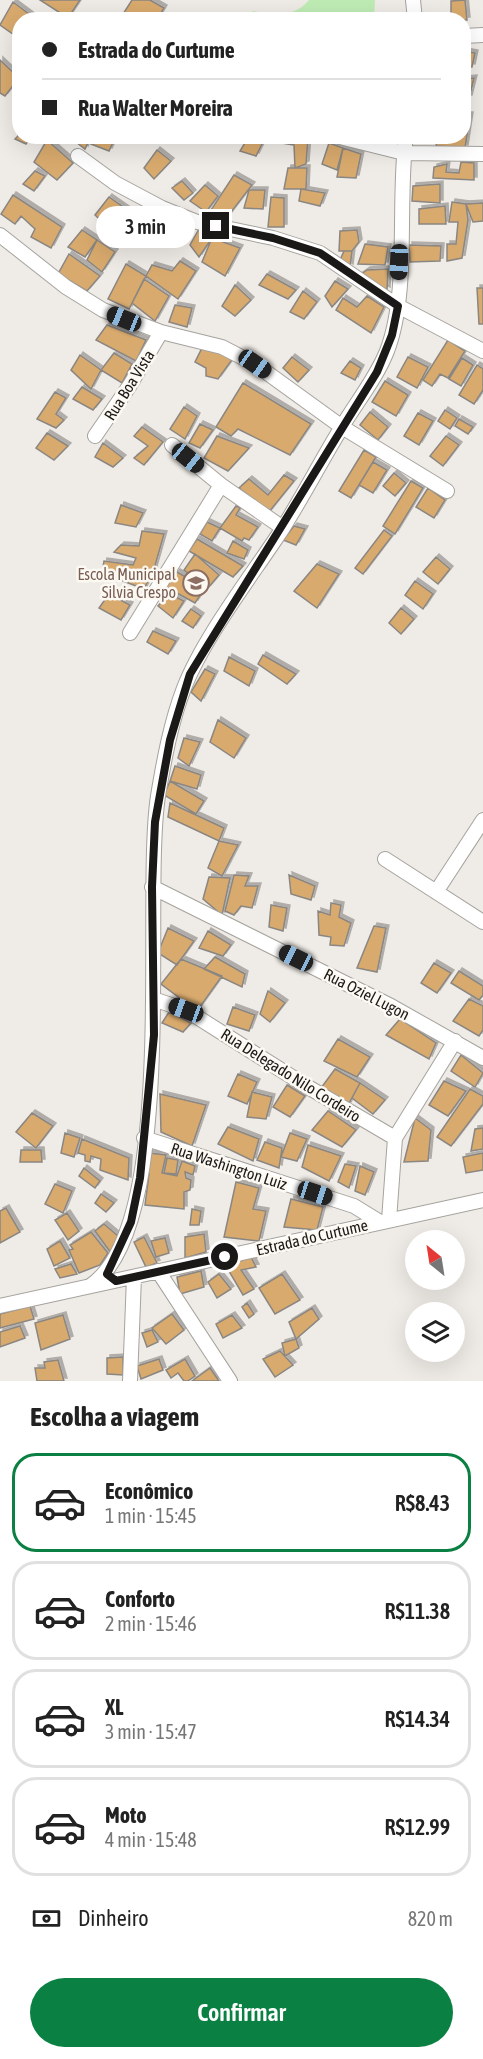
<!DOCTYPE html>
<html lang="pt">
<meta charset="utf-8">
<style>
body{margin:0;font-family:"Asap Condensed",sans-serif;background:#f2f2f2;color:#222;height:100vh;display:flex;flex-direction:column;font-size:22px;white-space:nowrap}
*{box-sizing:border-box;margin:0}
p{font-size:20px;color:#767676}
.icon{flex:none;width:33px;height:33px;fill:none;stroke:currentColor;stroke-width:2;stroke-linecap:round;stroke-linejoin:round}
.map{position:relative;height:1381px;overflow:hidden}
.sheet{display:flex;flex-direction:column;background:#fff;flex:1}
.sheet>*{flex:none}
.guide{position:absolute;left:12px;top:12px;width:459px;height:132px;border-radius:24px;box-shadow:0 6px 24px #0002;display:grid;align-content:center;height:132px;padding:0 30px;background:#fff}
.needle{width:39px;rotate:330deg}
.buttons{position:absolute;left:405px;top:1230px;display:grid;gap:12px}
.buttons a{display:grid;place-items:center;width:60px;height:60px;border-radius:50%;background:#fff;box-shadow:0 6px 24px #0002;font-size:30px}
.end{position:absolute;width:27px;height:27px;margin:-14px;border:8px solid #1b1918;background:#fff;box-shadow:0 0 0 3px #fff}
.from{border-radius:50%}
.bubble{position:absolute;height:42px;border-radius:21px;background:#fff;box-shadow:0 6px 24px #0002;font-size:20px;font-weight:600;line-height:42px;text-align:center}
.car{position:absolute;width:18px;height:36px;margin:-18px -9px;border-radius:8px;box-shadow:0 0 4px 2px #0007;background:linear-gradient(#222 24%,#8ab4d8 0 40%,#222 0 76%,#8ab4d8 0 86%,#222 0)}
.guide b{display:flex;align-items:center;gap:21px;height:57px;font-size:22px}
.guide b+b{border-top:2px solid #e0e0e0}
.guide i{width:15px;height:15px;background:#222}
ul{padding:0;list-style:none}
li{display:flex;align-items:center;gap:18px;height:99px;margin:0 12px 9px;padding:0 18px;border:3px solid #e0e0e0;border-radius:24px}
li div{flex:1}
li b{display:block;font-size:22px}
li em{font-style:normal;font-weight:600}
li.current{border-color:#0b8043}
li>.icon{width:54px;height:54px;stroke-width:1.5}
h2{padding:0 30px;font-size:27px;line-height:72px}
.pay{display:flex;align-items:center;gap:15px;height:66px;padding:0 30px;font-size:22px}
.pay p{margin-inline-start:auto}
.cta{display:flex;gap:12px;margin-top:auto;padding:12px 30px}
.cta a{flex:1;height:69px;border-radius:36px;background:#0b8043;color:#fff;font-size:24px;font-weight:600;line-height:69px;text-align:center}
.map>svg:first-child{display:block}
.green{fill:#bfecb5}
.building{fill:#d9aa6d;stroke:#8a8682;stroke-width:1.5;filter:url(#shadow)}
.lines{fill:none;stroke-linecap:round;stroke-linejoin:round}
.minor-casing{stroke:#a6a39e;stroke-width:16}
.minor{stroke:#fff;stroke-width:14}
.route{stroke:#1b1918;stroke-width:8}
.labels{text-anchor:middle;dominant-baseline:central;stroke-width:5;stroke-linejoin:round;paint-order:stroke}
.street-label{font-size:16px;fill:#1b1918;stroke:#fcf9f3}
.education-label{font-size:16px;fill:#785e54;stroke:#fcf9f3;text-anchor:end}
</style>
<div class="map">
<svg width="483" height="1381" viewBox="0 0 483 1381">
<defs>
<filter id="shadow"><feDropShadow dx="3" dy="-3" stdDeviation="0" flood-color="#0004"/></filter>
</defs>
<rect width="100%" height="100%" fill="#efebe6"/>
<path class="green" d="M309,0H375L374,19H244L253,11C274,15 294,18 309,0Z"/>
<path class="building" d="M40,0H80L68,18Z
M132,0H150L164,8L157,20H132L123,14Z
M465,0L467,20H451V1Z
M13,2L37,20H20V39L0,25Z
M464,51L475,53L472,67L464,66Z
M0,60L19,78L5,96L0,93Z
M474,78L469,98H464V79Z
M464,115H470L465,148L436,146L438,136H464Z
M20,134V136H31L26,144L15,139Z
M72,136H91L85,149L71,138Z
M94,136H116L109,151L91,144Z
M194,136H209L206,141Z
M249,136H266L256,156L240,151Z
M276,136L308,138L306,164L295,168L294,145L276,142Z
M47,140L73,163L57,180L34,162Z
M329,143L343,148L337,170L322,164Z
M343,148L361,154L356,178L337,177Z
M157,150L171,161L154,179L144,168Z
M461,162L474,163V180L433,178L434,167L447,164L446,172L459,173Z
M288,168H307L306,189H284Z
M35,171L45,176L34,191L23,184Z
M234,175L252,185L225,220L211,210Z
M182,181L193,193L184,200L172,188Z
M440,184V203L412,201L413,186Z
M205,185L218,196L206,212L190,201Z
M301,189L325,193L320,206L299,201Z
M249,190H265L263,209L244,208Z
M13,195L62,227L51,248L31,237L35,229L21,216L15,224L1,214Z
M109,197L136,216L120,239L95,215Z
M271,197L284,198V227H268Z
M452,202L466,204L468,220L462,258L447,261V244H456L458,222H449Z
M483,203V221L473,222L466,204Z
M445,206L446,224H419V209Z
M199,229L212,238L199,257L190,245Z
M82,230L97,240L85,257L68,247Z
M357,230L359,242L352,251H339L340,231Z
M212,238L240,248L225,276L202,262Z
M97,240L115,252L102,272L87,260Z
M365,244L388,247L385,265L358,264Z
M409,245L441,246L440,261L410,262Z
M344,251H352L350,267L340,260Z
M69,254L100,276L87,291L58,274Z
M180,261L196,271L178,299L146,276L152,265L172,271Z
M126,264L146,276L129,309L108,299Z
M388,269L387,290L360,275L367,270Z
M267,274L296,290L288,299L259,285Z
M144,279L169,296L155,321L132,303Z
M335,281L348,289L332,307L325,296Z
M235,285L251,300L235,316L222,306Z
M477,288H483V324H479Z
M303,291L317,302L304,319L290,312Z
M367,296L384,307L371,333L336,310L343,298L357,307Z
M175,305L192,308L187,327L169,322Z
M107,325L146,340L136,361L96,340Z
M448,340L465,351L448,378L440,374L432,386L423,380Z
M202,348L234,357L218,379L206,376V368L195,362Z
M114,353L132,364L122,383L101,370Z
M80,355L101,370L91,389L71,370Z
M292,357L309,370L298,382L283,368Z
M408,357L428,367L417,388L397,377Z
M462,358L473,365L461,386L449,379Z
M350,361L361,368L355,380L341,373Z
M477,365L483,369V390L474,404L459,395Z
M385,381L408,395L396,416L372,402Z
M243,383L311,424L290,455L238,429L231,436L216,427Z
M82,387L102,399L93,410L73,399Z
M55,392L66,398L56,414L64,420L56,428L37,419Z
M184,407L197,416L185,439L170,429Z
M445,410L457,418L450,429L438,421Z
M370,412L388,427L378,440L360,425Z
M418,413L433,421L419,445L404,436Z
M459,419L473,427L468,434L455,426Z
M200,424L213,430L200,448L189,443Z
M142,427L163,442L144,465L134,458L148,446L134,436Z
M47,433L68,446L54,460L36,448Z
M217,436L249,448L228,471L204,458Z
M446,436L459,445L443,466L430,456Z
M103,443L123,458L113,467L95,457Z
M364,450L376,457L351,498L339,491Z
M373,462L387,470L373,493L359,485Z
M394,473L406,483L395,496L383,486Z
M284,475L294,481L269,512L239,488L249,479L268,495Z
M411,481L423,488L395,534L383,526Z
M428,488L445,500L434,518L416,507Z
M121,505L143,513L136,527L115,523Z
M236,506L240,508L236,515L258,527L249,540L244,538L242,541L220,528Z
M207,522L220,528L212,541L200,534Z
M294,526L305,529L296,545L283,540Z
M384,530L392,536L363,574L355,568Z
M142,531L164,534L154,569L144,589L102,573L104,561L133,565L136,558L114,552L121,545L139,546Z
M197,539L243,566L233,577L189,551Z
M233,541L248,550L244,559L227,553Z
M195,554L219,575L208,588L184,570Z
M436,557L450,569L438,584L423,572Z
M317,564L339,574L317,608L294,591Z
M177,572L205,588L195,603L166,587Z
M415,581L433,594L423,609L405,595Z
M109,594L130,605L121,620L99,608Z
M169,594L184,601L173,618L158,606Z
M401,608L414,619L401,634L389,623Z
M191,609L201,616L193,628L182,621Z
M153,631L176,641L168,654L147,642Z
M263,655L296,674L287,684L258,664Z
M229,657L255,671L249,686L224,671Z
M205,669L215,674L201,701L191,692Z
M218,720L246,738L234,758L210,742Z
M184,738L200,742L189,766L178,758Z
M175,766L201,775L197,789L170,781Z
M170,781L204,801L196,814L164,795Z
M170,803L224,828L219,841L168,817Z
M219,841L238,845L222,876L208,868Z
M234,875L249,876L245,886H258L252,908L241,906L234,915L225,911Z
M289,875L315,886L311,900L291,894Z
M209,877L230,878L222,915L203,899Z
M331,903L341,905L339,917L351,923L344,946L330,945L331,937L319,935L318,911L330,915Z
M271,905L287,908L283,931L269,927Z
M374,926L386,928L377,972L357,968Z
M168,928L194,941L177,965L158,953Z
M208,931L231,945L223,956L199,948Z
M215,957L245,974L242,987L204,969Z
M181,959L222,976L197,1011L161,984Z
M434,963L451,973L437,993L421,983Z
M459,971L483,986V995L479,1000L451,983Z
M268,991L285,1003L270,1022L260,1014Z
M469,999L483,1006V1030L479,1036L453,1021Z
M233,1007L255,1015L249,1031L227,1024Z
M169,1012L191,1023L183,1032L162,1023Z
M400,1019L436,1043L429,1059L386,1035Z
M338,1039L370,1057L357,1077L324,1061Z
M461,1055L483,1073L475,1087L451,1071Z
M335,1069L360,1083L348,1105L321,1088Z
M238,1074L257,1082L247,1104L228,1096Z
M444,1081L466,1091L448,1116L429,1105Z
M360,1083L385,1100L373,1114L352,1098Z
M287,1085L305,1096L290,1117L273,1107Z
M470,1089L483,1096V1104L451,1146L437,1137Z
M252,1092L272,1097L266,1119L247,1117Z
M160,1094L206,1105L192,1146L161,1132Z
M328,1111L356,1130L342,1147L312,1130Z
M32,1113L53,1126L36,1148L16,1132Z
M415,1118L431,1130L428,1161L404,1162Z
M228,1127L259,1139L253,1161L218,1144Z
M483,1128V1149L471,1151L475,1129Z
M65,1133L80,1138L74,1157L61,1153Z
M290,1133L307,1139L297,1161L281,1157Z
M82,1139L129,1158L128,1180L100,1170L101,1159L91,1156L90,1162L85,1161V1155L78,1153Z
M265,1142L282,1148L279,1168L257,1160Z
M308,1145L341,1156L329,1181L302,1167Z
M21,1150H41L42,1162H20Z
M149,1153L166,1155L162,1173L177,1176L182,1161L195,1166L193,1175L185,1172L186,1178L191,1180L190,1190L184,1192V1209L145,1205L149,1174L145,1176Z
M483,1153V1170L466,1173L463,1157Z
M167,1158L178,1160L176,1174L164,1173Z
M345,1164L356,1166L349,1188L338,1182Z
M360,1166L374,1172L365,1195L355,1191Z
M84,1168L100,1181L95,1188L79,1176Z
M236,1182L259,1188L253,1209L266,1211L259,1241L224,1237Z
M55,1184L72,1191L63,1213L45,1204Z
M101,1194L114,1203L106,1212L95,1203Z
M291,1199L323,1207L317,1230L284,1227Z
M6,1208L20,1232L0,1243V1211Z
M192,1209L201,1211L199,1225H190Z
M67,1213L79,1231L68,1240L55,1220Z
M104,1224L118,1236L111,1253L95,1231Z
M91,1232L108,1253L100,1265L79,1273L69,1250L73,1249L70,1245Z
M204,1234L206,1252L185,1258V1237Z
M144,1237L157,1263L146,1267L134,1242Z
M165,1238L169,1253L156,1257L151,1241Z
M60,1241L70,1258L54,1266L47,1249Z
M251,1257L256,1267L241,1270L254,1289L243,1295L226,1266Z
M71,1264L77,1274L60,1278L55,1269Z
M201,1271L204,1287L180,1294L177,1277Z
M219,1274L231,1289L217,1298L208,1282Z
M282,1274L300,1300L275,1314L259,1288Z
M247,1303L254,1314L249,1318L242,1307Z
M30,1306L34,1319L0,1328V1314Z
M312,1308L319,1319L296,1339L289,1322Z
M172,1314L184,1330L166,1344L152,1328Z
M63,1315L70,1339L41,1350L35,1323Z
M232,1315L242,1328L223,1338L216,1324Z
M20,1326L25,1338L0,1347V1332Z
M152,1330L158,1342L147,1347L142,1333Z
M296,1339L299,1348L285,1356L282,1343Z
M280,1351L293,1365L275,1377L263,1359Z
M123,1357V1375L107,1374V1358Z
M159,1359L163,1370L141,1379L137,1366Z
M185,1359L195,1376L188,1381H184L178,1373L171,1378L166,1370Z
M58,1360L64,1381H37L35,1368H45L44,1362Z
M210,1368L219,1381H192Z"/>
<g class="lines">
<g class="minor-casing">
<path id="minor" d="M413,0L415,20
M464,36L483,35
M336,136L404,153L483,154
M78,156L115,183L162,208L197,222L273,238L320,253L398,306L483,351
M0,235L66,287L103,310L161,332L222,347L255,364L342,427L447,491
M95,436L130,385L161,332
M172,445L221,485L283,528
M130,633L221,485
M385,859L483,922
M152,887L391,1006L483,1058
M436,892L483,820
M153,999L186,1010L308,1087L395,1138
M144,1138L354,1206L380,1222
M389,1220L395,1138L455,1041
M158,1271L230,1381
M90,1286C180,1226 142,902 158,796C164,760 171,722 184,688C204,637 250,578 281,531C302,498 320,463 340,430C355,404 376,379 387,351C410,291 397,202 406,136
M0,1306L483,1200
M130,1381L134,1277"/>
</g>
<use href="#minor" class="minor"/>
</g>
<g class="lines">
<path class="route" d="M216,226L273,238L320,253L398,306L392,335L377,372L190,674L170,740L155,822L152,887L154,1035L140,1178L131,1222L107,1274L116,1281L225,1257"/>
</g>
<defs>
<g id="school-ring" transform="scale(1.35)"><circle r="9.5" fill="#fcf9f3" stroke="#8d6e63" stroke-width="1.5"/><path d="M0-5L7-2L0 1L-7-2ZM-4 1L0 2.5L4 1V4Q0 6-4 4Z" fill="#8d6e63"/></g>
</defs>
<g fill-rule="evenodd">
<use href="#school-ring" x="196" y="583"/>
</g>
<g class="labels">
<g class="street-label">
<text transform="translate(129 385) rotate(-58)">Rua Boa Vista</text>
<text transform="translate(367 994) rotate(27)">Rua Oziel Lugon</text>
<text transform="translate(291 1075) rotate(32)">Rua Delegado Nilo Cordeiro</text>
<text transform="translate(229 1166) rotate(18)">Rua Washington Luiz</text>
<text transform="translate(312 1237) rotate(-13)">Estrada do Curtume</text>
</g>
<g class="education-label">
<text x="176" y="574">Escola Municipal<tspan x="176" dy="18">Silvia Crespo</tspan></text>
</g>
</g>
</svg>
<div class="buttons">
<a><svg class="needle" viewBox="-14 -14 28 28"><path d="M0-13l5 13h-10z" fill="#e53935"/><path d="M0 13l5-13h-10z" fill="#767676"/></svg></a>
<a><svg class="icon" aria-label="layers" viewBox="0 0 24 24"><path d="M12 4l9 5-9 5-9-5zM3 14l9 5 9-5"/></svg></a>
</div>
<i class="end from" style="left:225px;top:1257px"></i>
<i class="end" style="left:216px;top:226px"></i>
<div class="bubble" style="left:96px;top:206px;width:99px">3 min</div>
<i class="car" style="left:399px;top:262px;rotate:182deg"></i>
<i class="car" style="left:124px;top:319px;rotate:292deg"></i>
<i class="car" style="left:255px;top:364px;rotate:125deg"></i>
<i class="car" style="left:188px;top:458px;rotate:129deg"></i>
<i class="car" style="left:296px;top:958px;rotate:296deg"></i>
<i class="car" style="left:186px;top:1010px;rotate:290deg"></i>
<i class="car" style="left:315px;top:1193px;rotate:108deg"></i>
<div class="guide">
<b><i class="from"></i>Estrada do Curtume</b>
<b><i></i>Rua Walter Moreira</b>
</div>
</div>
<section class="sheet">
<h2>Escolha a viagem</h2>
<ul>
<li class="current"><svg class="icon" aria-label="car" viewBox="0 0 24 24"><path d="M5 17H2v-5l4-1 3-4h7l3 4 3 1v5h-3M9 17h6M6 11h13"/><circle cx="7" cy="17" r="2"/><circle cx="17" cy="17" r="2"/></svg><div><b>Econômico</b><p>1 min · 15:45</p></div><em>R$8.43</em></li>
<li><svg class="icon" aria-label="car" viewBox="0 0 24 24"><path d="M5 17H2v-5l4-1 3-4h7l3 4 3 1v5h-3M9 17h6M6 11h13"/><circle cx="7" cy="17" r="2"/><circle cx="17" cy="17" r="2"/></svg><div><b>Conforto</b><p>2 min · 15:46</p></div><em>R$11.38</em></li>
<li><svg class="icon" aria-label="car" viewBox="0 0 24 24"><path d="M5 17H2v-5l4-1 3-4h7l3 4 3 1v5h-3M9 17h6M6 11h13"/><circle cx="7" cy="17" r="2"/><circle cx="17" cy="17" r="2"/></svg><div><b>XL</b><p>3 min · 15:47</p></div><em>R$14.34</em></li>
<li><svg class="icon" aria-label="car" viewBox="0 0 24 24"><path d="M5 17H2v-5l4-1 3-4h7l3 4 3 1v5h-3M9 17h6M6 11h13"/><circle cx="7" cy="17" r="2"/><circle cx="17" cy="17" r="2"/></svg><div><b>Moto</b><p>4 min · 15:48</p></div><em>R$12.99</em></li>
</ul>
<div class="pay"><svg class="icon" aria-label="cash" viewBox="0 0 24 24"><path d="M3 7h18v10H3z"/><circle cx="12" cy="12" r="2"/></svg>Dinheiro<p>820 m</p></div>
<div class="cta"><a>Confirmar</a></div>
</section>
